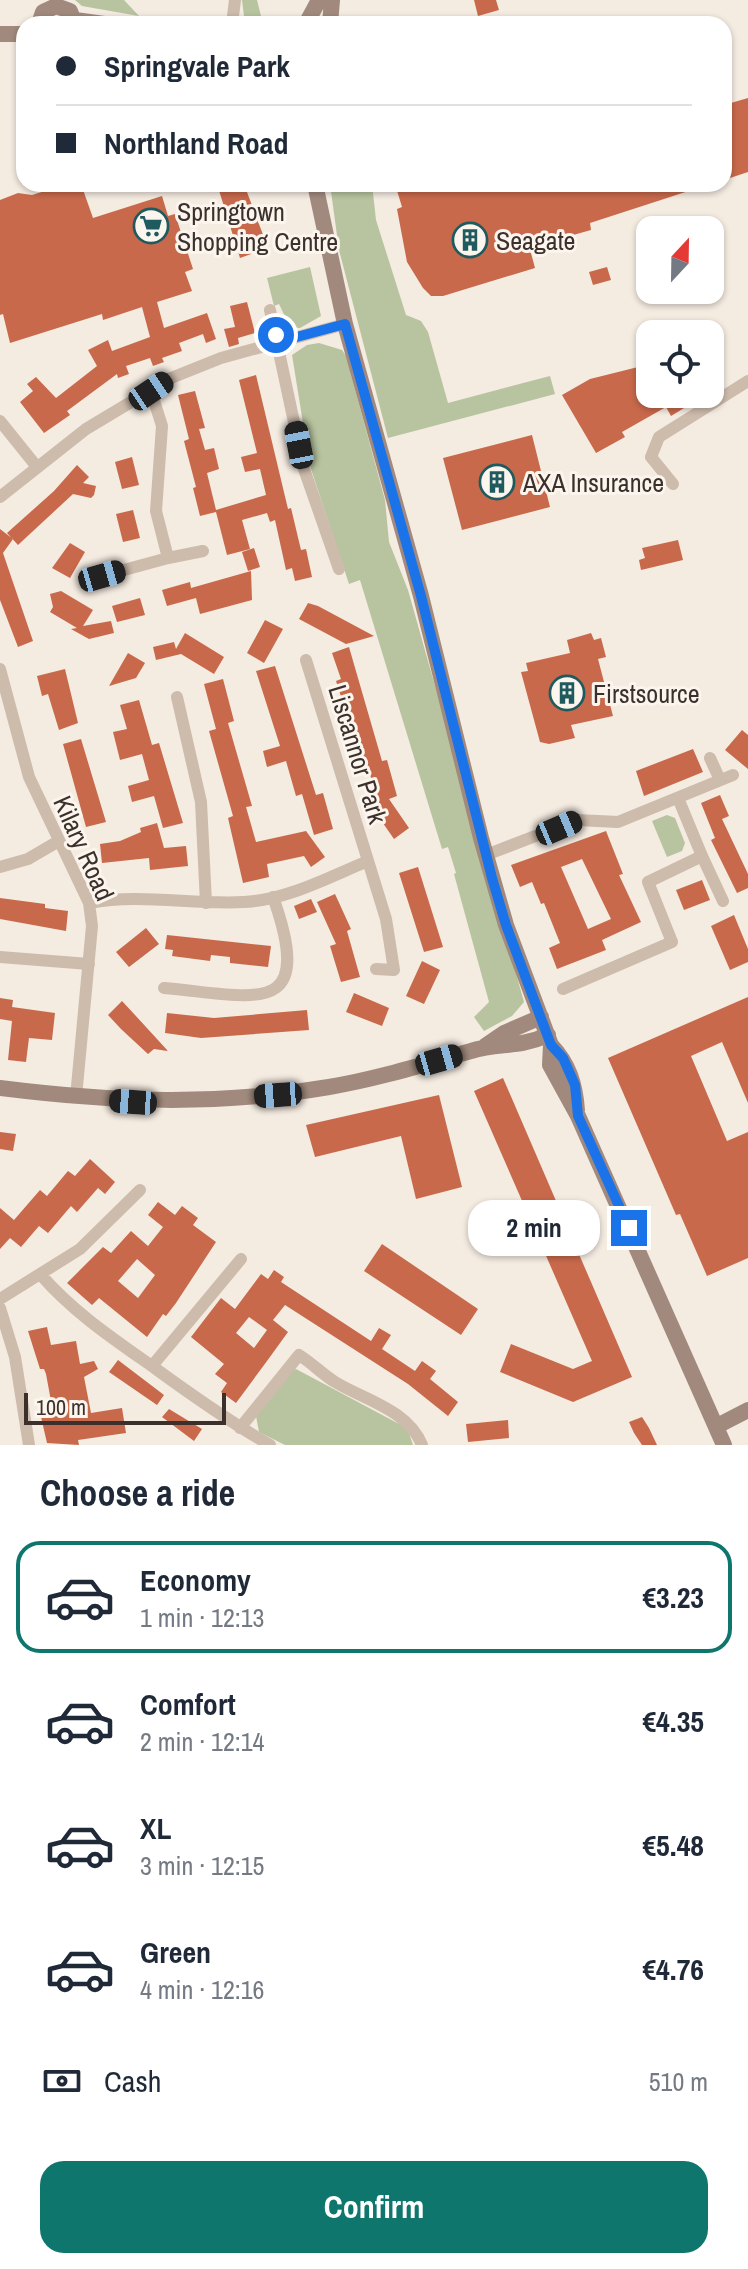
<!DOCTYPE html>
<meta charset="utf-8">
<style>
body{margin:0;font-family:"Archivo Narrow",sans-serif;background:#f2f2f3;color:#1f2937;height:100vh;display:flex;flex-direction:column;font-size:30px;white-space:nowrap}
*{box-sizing:border-box;margin:0}
p{font-size:26px;color:#747a83}
.icon{flex:none;width:44px;height:44px;fill:none;stroke:currentColor;stroke-width:2;stroke-linecap:round;stroke-linejoin:round}
.map{position:relative;height:1445px;overflow:hidden}
.sheet{display:flex;flex-direction:column;background:#fff;flex:1}
.sheet>*{flex:none}
.top-card{position:absolute;left:16px;top:16px;width:716px;height:176px;border-radius:24px;box-shadow:0 2px 6px #0004;display:grid;align-content:center;height:176px;padding:0 40px;background:#fff}
.needle{width:52px;rotate:22deg}
.fabs{position:absolute;left:636px;top:216px;display:grid;gap:16px}
.fabs a{display:grid;place-items:center;width:88px;height:88px;border-radius:16px;background:#fff;box-shadow:0 2px 6px #0004;font-size:40px}
.scale{position:absolute;left:24px;bottom:20px;width:202px;box-sizing:border-box;padding-left:8px;border:4px solid #3b302b;border-top:0;font-size:22px;line-height:28px;white-space:nowrap;color:#3b302b;-webkit-text-stroke:6px #fbf5ee;paint-order:stroke}
.end{position:absolute;width:36px;height:36px;margin:-18px;border:10px solid #1a73e8;background:#fff;box-shadow:0 0 0 4px #fff}
.from{border-radius:50%}
.bubble{position:absolute;height:56px;border-radius:24px;background:#fff;box-shadow:0 2px 6px #0004;font-size:26px;font-weight:700;line-height:56px;text-align:center}
.car{position:absolute;width:24px;height:48px;margin:-24px -12px;border-radius:10px;box-shadow:0 0 6px 2px #0007;background:linear-gradient(#222 24%,#8ab4d8 0 40%,#222 0 76%,#8ab4d8 0 86%,#222 0)}
.top-card b{display:flex;align-items:center;gap:28px;height:76px;font-size:30px}
.top-card b+b{border-top:2px solid #e0e1e3}
.top-card i{width:20px;height:20px;background:#1f2937}
ul{padding:0;list-style:none}
li{display:flex;align-items:center;gap:24px;height:112px;margin:0 16px 12px;padding:0 24px;border:4px solid transparent;border-radius:24px}
li div{flex:1}
li b{display:block;font-size:30px}
li em{font-style:normal;font-weight:700}
li.current{border-color:#0f766e}
li>.icon{width:72px;height:72px;stroke-width:1.5}
h2{padding:0 40px;font-size:36px;line-height:96px}
.pay{display:flex;align-items:center;gap:20px;height:88px;padding:0 40px;font-size:30px}
.pay p{margin-inline-start:auto}
.button{display:flex;gap:16px;margin-top:auto;padding:16px 40px}
.button a{flex:1;height:92px;border-radius:24px;background:#0f766e;color:#fff;font-size:32px;font-weight:700;line-height:92px;text-align:center}
.map>svg:first-child{display:block}
.green{fill:#b8c4a0}
.building{fill:#c8694b;fill-rule:evenodd}
.lines{fill:none;stroke-linecap:round;stroke-linejoin:round}
.street{stroke:#cdbbac;stroke-width:12}
.secondary{stroke:#a18a7d;stroke-width:16}
.route{stroke:#1a73e8;stroke-width:10}
.labels{text-anchor:middle;dominant-baseline:central;stroke-width:6;stroke-linejoin:round;paint-order:stroke}
.poi-label{font-size:26px;fill:#3b302b;stroke:#fbf5ee;text-anchor:start}
.street-label{font-size:26px;fill:#3b302b;stroke:#fbf5ee}
</style>
<div class="map">
<svg width="748" height="1445" viewBox="0 0 748 1445">
<rect width="100%" height="100%" fill="#f4ebe1"/>
<path class="green" d="M75,0H124L139,16L82,6Z
M242,0H257L263,24H245Z
M330,184H372L376,220L406,315L421,321L428,332L448,403L550,376L555,394L388,438L339,250Z
M310,267L321,316L300,328L290,327L279,304L274,306L267,278Z
M319,343L342,350L346,356L385,500L389,542L408,590L524,1002L512,1016L484,1031L474,1017L489,1002L454,874L456,873L448,847L442,849L360,580L349,584L310,466L292,355L307,345Z
M667,815L675,818L685,843L682,851L667,857L652,821Z
M296,1369L401,1425L408,1430L413,1445H285L259,1432L256,1416L289,1372Z"/>
<path class="building" d="M474,0H496L499,10L478,16Z
M748,98V172L724,180V105Z
M67,184H81L93,218L162,196L168,216L175,214L193,269L185,272L192,291L157,302L164,328L207,313L216,339L206,343L203,334L179,343L182,351L162,358L164,362L153,366L150,358L126,366L129,374L118,378L117,374L67,411L70,415L44,433L20,402L33,391L27,384L36,377L56,398L97,366L88,350L108,340L112,351L150,337L142,307L103,320L102,314L10,343L3,314L0,315V200L18,193L32,195Z
M217,184H244L268,248L240,258Z
M395,184H703L704,186L590,223L591,230L566,237L564,232L528,242L535,268L443,296H431L423,288L407,262L397,209L402,207Z
M607,267L611,280L593,285L589,272Z
M247,302L255,333L238,338L239,344L229,347L224,329L235,327L230,306Z
M650,364V394H683L689,405L671,416L666,407L622,432L625,437L596,453L562,395L590,379Z
M256,375L288,509L291,508L301,550L306,549L312,577L295,581L292,568L286,570L275,520L270,522L267,513L242,520L250,549L227,555L216,512L200,516L193,488L196,487L184,441L189,439L178,395L195,391L205,428L199,429L205,450L214,448L219,469L207,473L216,510L266,495L260,469L245,472L241,457L257,453L239,380Z
M532,435L550,507L462,530L443,458Z
M132,457L139,485L122,489L115,462Z
M77,465L89,477L83,483L96,486L94,495L91,498L73,494L18,545L7,533L54,491Z
M133,510L140,538L123,542L116,514Z
M0,529L13,539L3,553L33,641L18,647L0,600Z
M678,540L683,560L641,570L639,560L645,558L642,548Z
M70,543L85,552L70,578L52,568Z
M254,548L260,567L248,571L242,552Z
M251,571L252,600L200,614L196,598L167,606L162,590L190,582L191,588Z
M61,591L93,610L83,626L111,621L114,633L89,639L71,629L77,628L50,612L53,607L50,594Z
M140,598L145,615L117,622L112,606Z
M308,603L318,606L374,636L346,644L299,619Z
M265,620L283,629L264,663L247,653Z
M185,633L224,657L214,674L181,654L156,660L153,647L174,642L176,649Z
M591,633L594,640L601,638L606,657L598,659L613,716L571,725L575,738L549,744L540,742L521,672L528,671L526,663L570,653L567,640Z
M349,647L382,761L387,760L397,796L389,799L409,828L394,839L378,816L382,814L366,761L362,762L336,681L341,679L332,653Z
M128,653L145,663L136,678L109,686Z
M275,666L316,795L323,793L333,829L314,835L302,794L296,796L286,761L267,767L263,751L280,746L256,671Z
M65,669L78,723L59,730L48,694L42,696L37,676Z
M223,679L234,721L228,723L252,806L246,807L256,842L306,831L325,857L311,867L304,856L267,864L269,877L243,883L228,818L233,816L209,731L216,729L204,684Z
M139,700L152,745L159,743L183,823L163,828L154,796L132,802L128,786L149,780L142,754L120,760L113,732L127,729L120,705Z
M742,730L748,735V769L725,750Z
M81,739L106,822L86,827L63,744Z
M693,749L703,772L644,796L636,771Z
M720,795L729,816L722,819L748,874V888L737,893L711,840L715,838L701,803Z
M157,823L164,848L186,846L188,866L150,870L149,858L102,863L100,844L120,841L141,832L140,828Z
M606,831L623,874L619,875L641,922L602,940L606,950L557,969L549,948L560,943L544,903L541,904L532,882L520,887L511,865ZM582,859L611,919L588,929L561,867Z
M418,867L443,947L424,952L399,873Z
M702,880L710,900L684,910L676,890Z
M335,894L351,929L347,931L360,977L341,982L330,946L336,944L317,902Z
M0,898L45,904V908L68,911L66,931L0,919Z
M311,899L317,912L299,919L294,906Z
M734,915L748,949V962L730,970L711,926Z
M146,928L159,944L129,967L116,952Z
M167,935L271,946L268,967L230,963V957L211,955L210,961L172,956L173,950L165,949Z
M422,961L440,970L424,1004L406,996Z
M354,993L389,1008L382,1026L346,1012Z
M748,997V1103L722,1042L691,1056L727,1141L748,1132V1258L707,1276L680,1214L676,1215L608,1058Z
M0,998L13,1000L12,1007L55,1013L52,1040L29,1038L26,1062L8,1060L12,1021L0,1019Z
M122,1001L135,1015L168,1051L154,1049L148,1054L121,1029L108,1015Z
M307,1010L309,1030L201,1038L165,1033L167,1013L214,1018Z
M503,1078L632,1377L573,1402L500,1372L511,1344L573,1369L592,1361L474,1091Z
M439,1095L462,1187L416,1199L401,1136L315,1157L306,1125Z
M0,1132L16,1134L13,1151L0,1149Z
M90,1159L115,1182L105,1194L98,1188L77,1212L71,1206L48,1233L39,1226L21,1247L10,1238L0,1249V1208L14,1220L40,1190L47,1196L68,1171L75,1176Z
M158,1202L175,1215L182,1206L198,1218L193,1225L216,1242L176,1303L166,1316L163,1314L147,1337L99,1298L92,1305L67,1283L103,1247L111,1253L131,1231L148,1246L163,1227L148,1215ZM137,1259L155,1275L138,1298L118,1281Z
M382,1244L478,1309L461,1335L364,1271Z
M274,1270L284,1277L281,1282L371,1341L379,1328L391,1335L382,1349L415,1371L422,1361L436,1371L430,1379L458,1402L448,1416L408,1384L285,1305L273,1320L288,1332L267,1361L236,1403L221,1392L227,1383L215,1374L224,1364L191,1337L221,1298L235,1309L261,1274L268,1279ZM249,1317L267,1330L254,1348L236,1333Z
M47,1327L51,1345L76,1341L80,1364L94,1361L98,1369L84,1377L91,1413L122,1408L126,1433L78,1440L79,1445L47,1443L38,1404L51,1401L46,1374L44,1369H40L28,1331Z
M118,1360L164,1395L157,1405L109,1372Z
M169,1409L202,1429L194,1441L162,1417Z
M642,1417L649,1428L657,1445H642L634,1433L629,1422Z
M508,1420L509,1438L468,1442L466,1424Z"/>
<g class="lines">
<path class="street" d="M232,24L235,0
M270,310L304,469L339,569
M151,391L162,426L156,511L168,558L203,551
M0,421L37,467
M673,484L651,457L659,437L748,381
M0,497L86,429L171,378L221,358L345,324
M102,576L168,558
M306,660L386,919L394,970L376,969
M0,669L29,777L89,903L92,926L76,1097
M177,697L201,802L206,903
M710,758L720,780
M486,855L577,820L618,822L733,775
M702,856L723,901
M0,867L28,859L57,842
M89,903C141,893 192,905 244,902C287,900 329,877 368,861
M0,957L89,964
M164,988C254,996 317,1020 273,897
M563,989L672,942L648,882L702,856L678,798
M41,1275C74,1313 115,1340 156,1369C193,1396 230,1422 270,1445
M0,1299L80,1249L140,1190
M0,1308L15,1357L29,1445
M152,1366L241,1259
M240,1428L299,1355C312,1363 322,1374 335,1382C365,1400 408,1410 422,1445"/>
<path class="secondary" d="M75,20L104,24
M39,24L43,12L56,6L70,11L75,24
M306,24L319,0
M330,24L332,0
M0,34H24
M315,184L345,324L421,596L481,838L506,925L551,1045L550,1065L578,1116L724,1445
M551,1045C569,1064 575,1084 577,1110
M485,1046L504,1033L541,1017
M0,1088C111,1102 218,1106 329,1087C377,1079 425,1064 471,1051C500,1042 516,1049 548,1035
M717,1426L748,1410"/>
</g>
<g class="lines">
<path class="route" d="M276,335L278,342L345,324L421,596L492,878L506,925L551,1045L563,1058L575,1085L578,1116L629,1228"/>
</g>
<defs>
<g id="supermarket-ring" transform="scale(1.8)"><circle r="9.5" fill="#fbf5ee" stroke="#1f5a5e" stroke-width="1.5"/><path d="M-6-5.5h2.5l.6 2H6L4.5 2H-2.5L-4.4-4H-6ZM-1.5 3.2a1.3 1.3 0 1 0 .1 0ZM3 3.2a1.3 1.3 0 1 0 .1 0Z" fill="#1f5a5e"/></g>
<g id="building-ring" transform="scale(1.8)"><circle r="9.5" fill="#fbf5ee" stroke="#1f5a5e" stroke-width="1.5"/><path d="M-4-6H4V6H1V3H-1V6H-4ZM-2.5-4.3h1.7v1.8h-1.7ZM.8-4.3h1.7v1.8H.8ZM-2.5-1h1.7V.8h-1.7ZM.8-1h1.7V.8H.8Z" fill="#1f5a5e"/></g>
</defs>
<g fill-rule="evenodd">
<use href="#supermarket-ring" x="151" y="226"/>
<use href="#building-ring" x="470" y="240"/>
<use href="#building-ring" x="497" y="482"/>
<use href="#building-ring" x="567" y="693"/>
</g>
<g class="labels">
<g class="poi-label">
<text x="177" y="211">Springtown<tspan x="177" dy="30">Shopping Centre</tspan></text>
<text x="496" y="240">Seagate</text>
<text x="523" y="482">AXA Insurance</text>
<text x="593" y="693">Firstsource</text>
</g>
<g class="street-label">
<text transform="translate(358 754) rotate(73)">Liscannor Park</text>
<text transform="translate(84 848) rotate(66)">Kilary Road</text>
</g>
</g>
</svg>
<div class="fabs">
<a><svg class="needle" viewBox="-14 -14 28 28"><path d="M0-13l5 13h-10z" fill="#e53935"/><path d="M0 13l5-13h-10z" fill="#747a83"/></svg></a>
<a><svg class="icon" aria-label="locate" viewBox="0 0 24 24"><circle cx="12" cy="12" r="6"/><path d="M12 2v4M12 18v4M2 12h4M18 12h4"/></svg></a>
</div>
<div class="scale">100 m</div>
<i class="end from" style="left:276px;top:335px"></i>
<i class="end" style="left:629px;top:1228px"></i>
<div class="bubble" style="left:468px;top:1200px;width:132px">2 min</div>
<i class="car" style="left:151px;top:391px;rotate:56deg"></i>
<i class="car" style="left:299px;top:445px;rotate:349deg"></i>
<i class="car" style="left:102px;top:576px;rotate:74deg"></i>
<i class="car" style="left:559px;top:828px;rotate:67deg"></i>
<i class="car" style="left:439px;top:1060px;rotate:74deg"></i>
<i class="car" style="left:278px;top:1095px;rotate:266deg"></i>
<i class="car" style="left:133px;top:1102px;rotate:274deg"></i>
<div class="top-card">
<b><i class="from"></i>Springvale Park</b>
<b><i></i>Northland Road</b>
</div>
</div>
<section class="sheet">
<h2>Choose a ride</h2>
<ul>
<li class="current"><svg class="icon" aria-label="car" viewBox="0 0 24 24"><path d="M5 17H2v-5l4-1 3-4h7l3 4 3 1v5h-3M9 17h6M6 11h13"/><circle cx="7" cy="17" r="2"/><circle cx="17" cy="17" r="2"/></svg><div><b>Economy</b><p>1 min · 12:13</p></div><em>€3.23</em></li>
<li><svg class="icon" aria-label="car" viewBox="0 0 24 24"><path d="M5 17H2v-5l4-1 3-4h7l3 4 3 1v5h-3M9 17h6M6 11h13"/><circle cx="7" cy="17" r="2"/><circle cx="17" cy="17" r="2"/></svg><div><b>Comfort</b><p>2 min · 12:14</p></div><em>€4.35</em></li>
<li><svg class="icon" aria-label="car" viewBox="0 0 24 24"><path d="M5 17H2v-5l4-1 3-4h7l3 4 3 1v5h-3M9 17h6M6 11h13"/><circle cx="7" cy="17" r="2"/><circle cx="17" cy="17" r="2"/></svg><div><b>XL</b><p>3 min · 12:15</p></div><em>€5.48</em></li>
<li><svg class="icon" aria-label="car" viewBox="0 0 24 24"><path d="M5 17H2v-5l4-1 3-4h7l3 4 3 1v5h-3M9 17h6M6 11h13"/><circle cx="7" cy="17" r="2"/><circle cx="17" cy="17" r="2"/></svg><div><b>Green</b><p>4 min · 12:16</p></div><em>€4.76</em></li>
</ul>
<div class="pay"><svg class="icon" aria-label="cash" viewBox="0 0 24 24"><path d="M3 7h18v10H3z"/><circle cx="12" cy="12" r="2"/></svg>Cash<p>510 m</p></div>
<div class="button"><a>Confirm</a></div>
</section>
